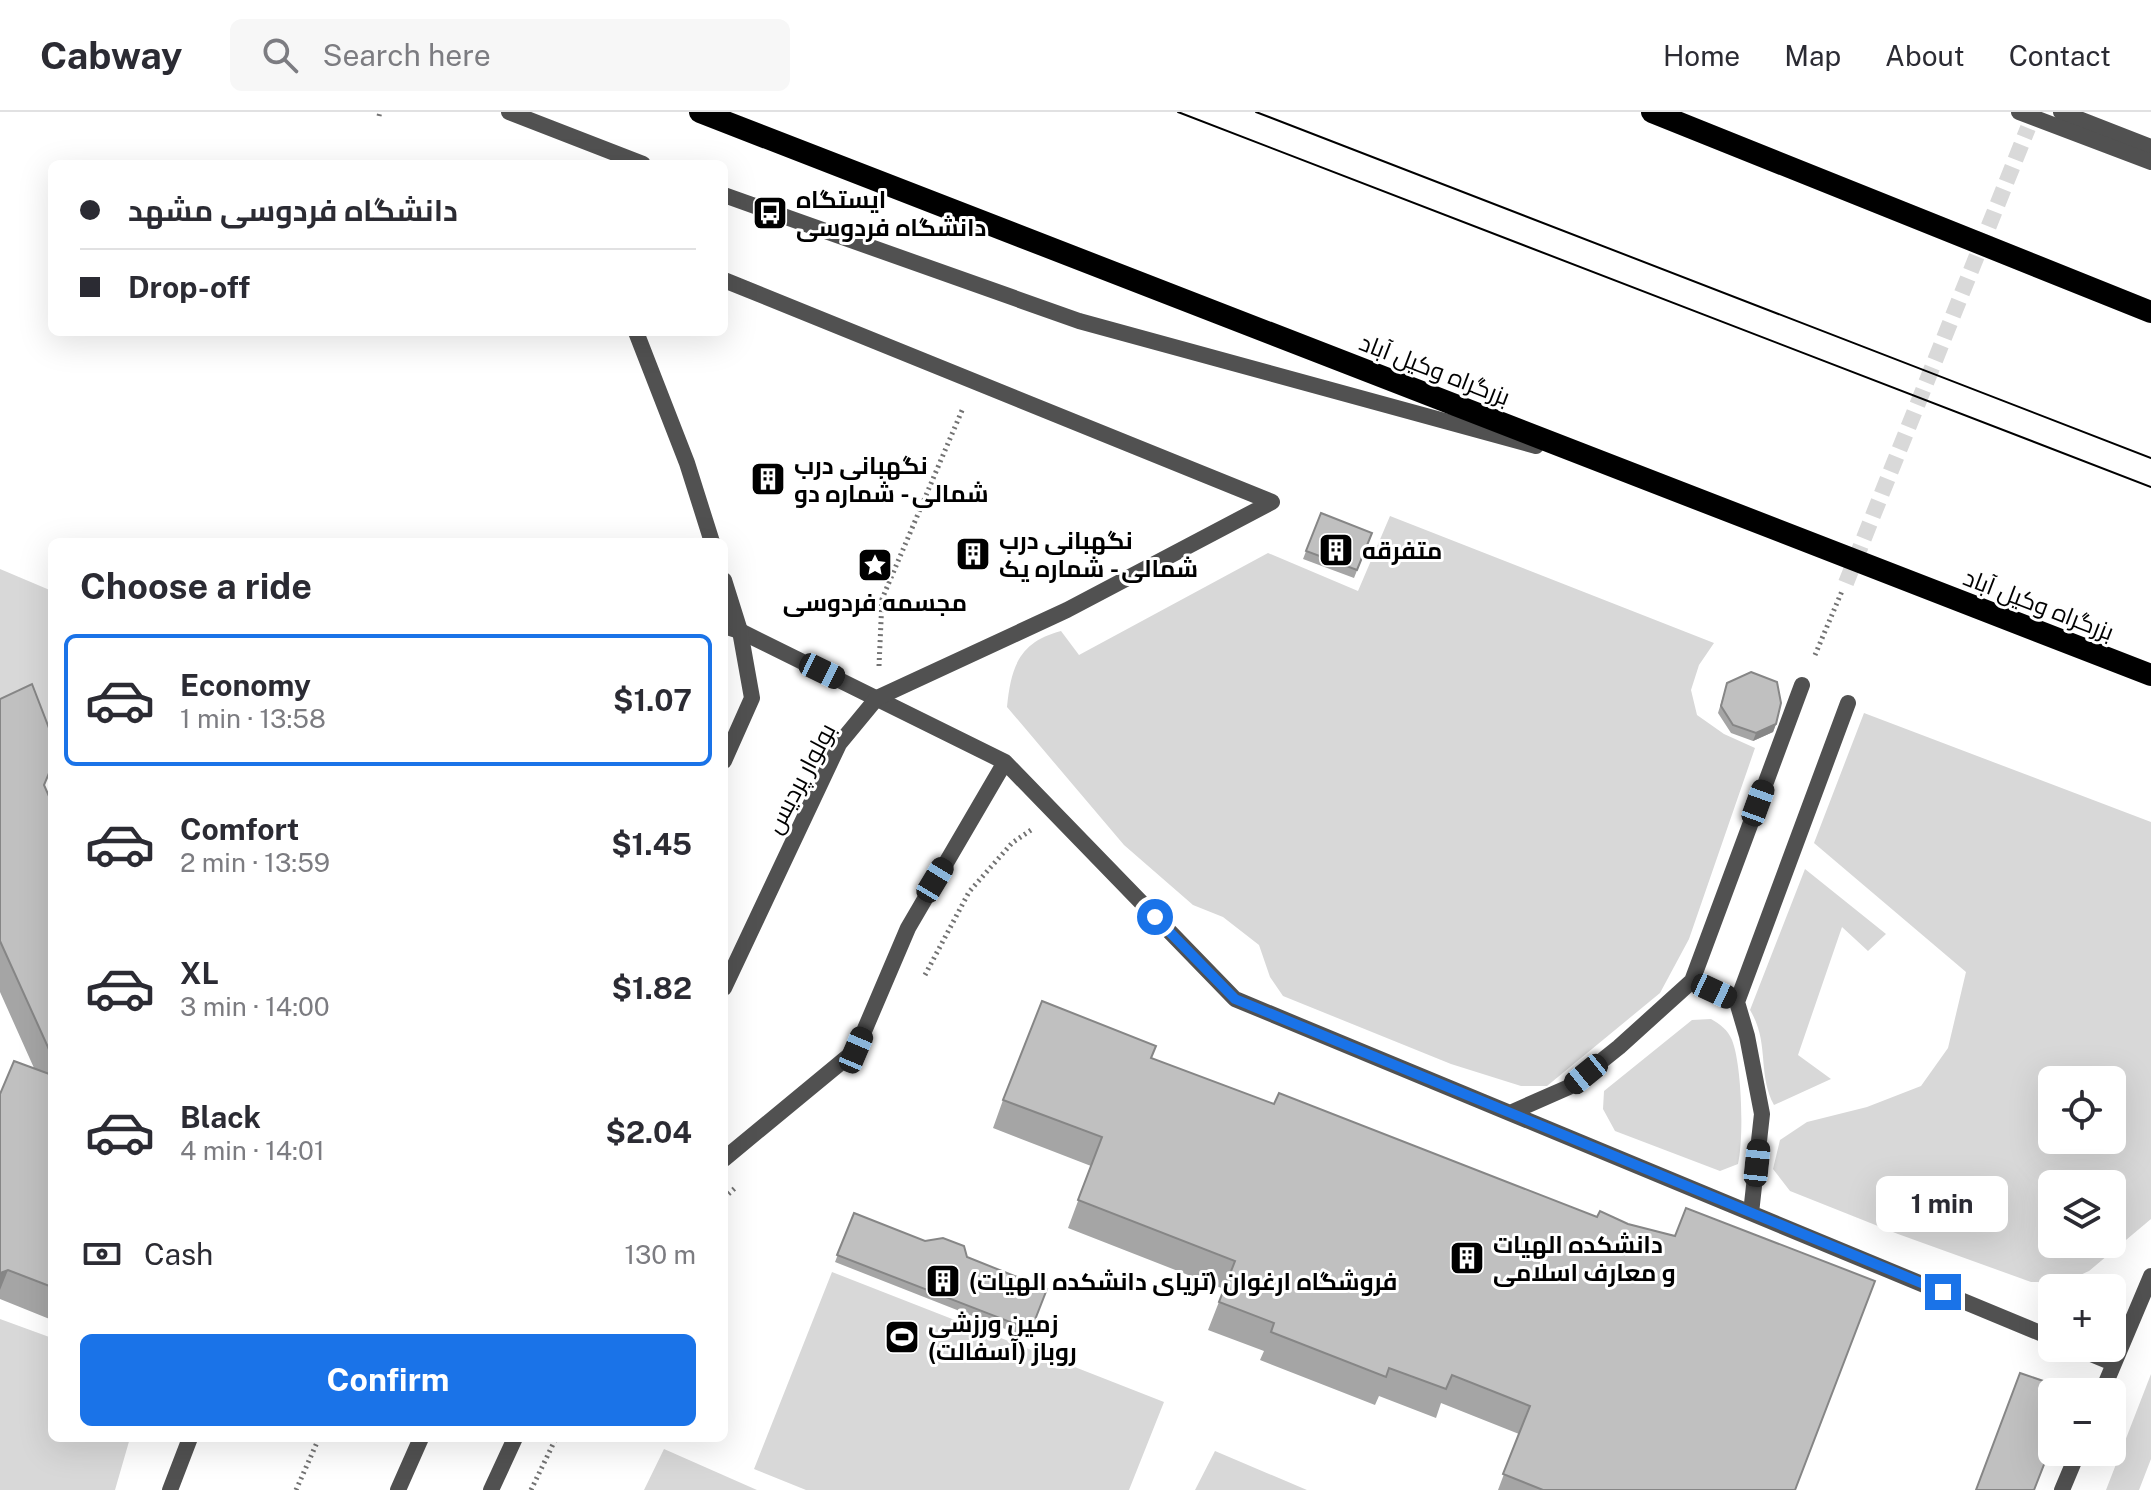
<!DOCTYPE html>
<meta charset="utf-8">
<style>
body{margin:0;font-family:"Public Sans",Cairo,sans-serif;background:#f7f7f7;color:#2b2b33;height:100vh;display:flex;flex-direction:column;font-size:30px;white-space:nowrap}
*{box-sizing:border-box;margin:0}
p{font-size:26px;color:#7c7c81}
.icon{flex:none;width:44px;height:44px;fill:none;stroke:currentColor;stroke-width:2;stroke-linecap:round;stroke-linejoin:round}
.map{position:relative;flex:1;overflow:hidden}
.sheet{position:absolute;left:48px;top:426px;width:680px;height:904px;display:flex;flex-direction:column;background:#fff;border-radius:12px;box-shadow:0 8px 32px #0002}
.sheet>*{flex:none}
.top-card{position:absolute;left:48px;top:48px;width:680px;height:176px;border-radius:12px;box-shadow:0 8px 32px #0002;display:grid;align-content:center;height:176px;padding:0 32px;background:#fff}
.tools{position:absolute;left:2038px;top:954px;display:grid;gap:16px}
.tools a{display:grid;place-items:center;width:88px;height:88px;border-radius:12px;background:#fff;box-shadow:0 8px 32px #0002;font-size:40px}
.end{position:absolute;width:36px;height:36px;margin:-18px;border:10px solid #1a73e8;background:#fff;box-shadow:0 0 0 4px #fff}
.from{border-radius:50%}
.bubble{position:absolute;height:56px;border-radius:12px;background:#fff;box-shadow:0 8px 32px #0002;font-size:26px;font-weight:700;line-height:56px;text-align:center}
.car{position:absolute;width:24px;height:48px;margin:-24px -12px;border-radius:10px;box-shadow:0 0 6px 2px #0007;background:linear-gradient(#222 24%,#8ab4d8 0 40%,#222 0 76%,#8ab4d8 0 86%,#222 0)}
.top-card b{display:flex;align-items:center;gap:28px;height:76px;font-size:30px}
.top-card b+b{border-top:2px solid #e1e1e2}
.top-card i{width:20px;height:20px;background:#2b2b33}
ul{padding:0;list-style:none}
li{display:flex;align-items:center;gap:24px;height:132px;margin:0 16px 12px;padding:0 16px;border:4px solid transparent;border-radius:12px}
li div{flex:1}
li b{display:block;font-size:30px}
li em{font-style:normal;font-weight:700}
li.on{border-color:#1a73e8}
li>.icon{width:72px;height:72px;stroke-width:1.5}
h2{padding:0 32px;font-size:36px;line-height:96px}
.pay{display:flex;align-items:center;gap:20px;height:88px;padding:0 32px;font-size:30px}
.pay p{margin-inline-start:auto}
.cta{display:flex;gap:16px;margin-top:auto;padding:16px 32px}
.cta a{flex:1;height:92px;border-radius:12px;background:#1a73e8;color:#fff;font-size:32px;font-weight:700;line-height:92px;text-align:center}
header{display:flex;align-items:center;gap:48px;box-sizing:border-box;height:112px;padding:0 40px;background:#fff;border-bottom:2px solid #e1e1e2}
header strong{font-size:38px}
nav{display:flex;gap:44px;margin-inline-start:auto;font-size:28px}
.search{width:560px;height:72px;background:#f7f7f7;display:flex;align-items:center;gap:20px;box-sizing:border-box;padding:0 28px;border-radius:12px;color:#7c7c81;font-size:30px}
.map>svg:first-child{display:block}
.green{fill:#d8d8d8;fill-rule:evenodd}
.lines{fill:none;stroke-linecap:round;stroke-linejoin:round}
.pedestrian-tunnel{stroke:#d9d9d9;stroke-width:16;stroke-dasharray:16 8;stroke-linecap:butt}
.path{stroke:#737373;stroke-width:5;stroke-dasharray:2 4;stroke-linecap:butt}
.service{stroke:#515151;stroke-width:16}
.pedestrian{stroke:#515151;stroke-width:16}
.trunk{stroke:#000;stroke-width:22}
.tram{stroke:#000;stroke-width:2}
.wall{fill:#a5a5a5}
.shaded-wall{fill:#868686}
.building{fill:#c0c0c0;stroke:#868686;stroke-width:2}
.route{stroke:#1a73e8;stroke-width:10}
.labels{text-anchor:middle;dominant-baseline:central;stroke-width:6;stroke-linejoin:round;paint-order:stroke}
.poi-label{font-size:24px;font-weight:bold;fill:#000;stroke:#fff;text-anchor:start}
.street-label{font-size:24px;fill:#000;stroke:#fff}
</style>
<header>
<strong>Cabway</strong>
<div class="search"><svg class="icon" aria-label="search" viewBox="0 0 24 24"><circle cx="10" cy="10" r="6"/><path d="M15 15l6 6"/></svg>Search here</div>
<nav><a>Home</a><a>Map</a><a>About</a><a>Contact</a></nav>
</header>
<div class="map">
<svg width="2151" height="1378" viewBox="0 0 2151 1378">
<rect width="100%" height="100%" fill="#fff"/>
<path class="green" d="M1390,404L1714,531L1699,553L1691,578L1697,603L1724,622L1755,636L1689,827L1660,881L1547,974H1521L1451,952L1283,884L1270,865L1259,833L1223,805L1193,793L1124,733L1007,595C1011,555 1019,530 1061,519L1079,543L1268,441L1358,479Z
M0,457L52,479V639L0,598Z
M1864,601L2151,710V1107L2089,1159L2065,1170H2031L1898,1122L1790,1079L1773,1057L1780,1028L1807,1010L1867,995L1921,974L1948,936L1966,860L1814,731ZM2112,968V1028H2052V968ZM2112,1072V1132H2052V1072Z
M1805,757L1886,822L1868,839L1842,815L1798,943L1831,967L1774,993C1757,961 1770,931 1750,898Z
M1711,907C1720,912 1728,918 1732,928C1742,953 1744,1026 1738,1052L1720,1059L1615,1019L1603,997L1604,979L1692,908Z
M832,1160L1164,1290L1129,1378H806L754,1357Z
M0,1207L52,1226V1326H130L115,1378H0Z
M2151,1262V1347L2139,1378H2106Z
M664,1337L757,1378H644Z
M1215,1339L1307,1378H1195Z"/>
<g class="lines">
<path class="pedestrian-tunnel" d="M1846,471L2028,16"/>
<path class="path" d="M379,4L380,0
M1815,543L1842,479
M879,554L882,487L963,296
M925,863L969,780L1012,731L1031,718
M724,1086L735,1076
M296,1378L319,1326
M531,1378L556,1326"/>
<path class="service" d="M509,0L643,52
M2061,0L2151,35
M724,83L1079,209L1536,334
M724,514L740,519L1005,650L1235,887L2052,1226
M1692,869L1737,890
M1510,1001L1569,975L1619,935L1692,869L1802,573
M724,1047L856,938L908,816L1005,650
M1751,1101L1762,1002L1747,924L1737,890L1848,591
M2077,1236L2113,1251
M2102,1280L2151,1164
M170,1378L190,1326
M2062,1378L2078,1340"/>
<path class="pedestrian" d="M2019,0L2151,50
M724,168L1272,390L1067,498L877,586L839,632L724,876
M636,220L687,351L712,430
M724,468L740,519L752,586L724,649
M398,1378L421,1326
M491,1378L515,1326"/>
<path class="trunk" d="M700,0L2151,563
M1652,0L2151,200"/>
<path class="tram" d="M1178,0L2151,375
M1256,0L2151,346"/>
</g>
<path class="wall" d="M1321,401L1372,421L1354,466L1303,447Z
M1725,578L1776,612L1773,620L1753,629L1731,621L1718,601Z
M0,587L52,691V1208L0,1187V982L34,956L0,880Z
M1151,946L1796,1378H1498L1519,1322L1441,1291L1436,1306L1379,1284L1375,1293L1260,1248L1264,1239L1208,1218L1224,1177L1068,1116L1091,1054L993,1016L1003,988Z
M854,1101L1047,1177L1028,1226L835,1150Z"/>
<path class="shaded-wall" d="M1776,612L1773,620L1753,629L1756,621Z
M8,1158L0,1178V1161Z"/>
<path class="building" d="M1321,401L1372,421L1357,458L1306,439Z
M1751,560L1777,570L1781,591L1776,612L1756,621L1733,613L1721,594L1727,571Z
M32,572L52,624V654L44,673L52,691V944L0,829V587Z
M1042,889L1156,934L1151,946L1274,992L1279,981L1597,1105L1600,1099L1628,1112L1675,1124L1686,1096L1875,1169L1795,1378H1543L1503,1362L1530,1294L1452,1263L1446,1277L1389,1256L1386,1265L1271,1220L1274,1211L1219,1190L1235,1149L1078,1088L1102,1025L1003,988Z
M14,949L52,963V1175L8,1158L0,1161V982Z
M854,1101L925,1129L943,1126L964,1134L967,1145L1047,1177L1031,1218L837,1143Z
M2020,1261L2073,1279V1280H2052V1332L2034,1378H1976Z"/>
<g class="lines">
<path class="route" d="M1155,805L1235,887L1943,1180"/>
</g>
<defs>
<g id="bus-square" transform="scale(1.8)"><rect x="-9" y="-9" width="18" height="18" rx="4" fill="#000" stroke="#fff"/><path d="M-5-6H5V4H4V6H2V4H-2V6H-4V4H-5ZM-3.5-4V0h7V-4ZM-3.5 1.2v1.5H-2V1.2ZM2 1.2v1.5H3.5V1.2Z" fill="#fff"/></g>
<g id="building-square" transform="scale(1.8)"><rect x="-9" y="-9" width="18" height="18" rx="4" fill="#000" stroke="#fff"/><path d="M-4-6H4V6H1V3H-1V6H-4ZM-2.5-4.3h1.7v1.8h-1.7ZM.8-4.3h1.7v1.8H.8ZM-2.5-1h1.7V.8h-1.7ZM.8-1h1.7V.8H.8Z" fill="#fff"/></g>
<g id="sight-square" transform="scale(1.8)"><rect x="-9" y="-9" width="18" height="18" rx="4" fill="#000" stroke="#fff"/><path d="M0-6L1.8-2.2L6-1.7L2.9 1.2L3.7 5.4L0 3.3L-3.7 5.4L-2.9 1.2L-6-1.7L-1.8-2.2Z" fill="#fff"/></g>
<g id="stadium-square" transform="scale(1.8)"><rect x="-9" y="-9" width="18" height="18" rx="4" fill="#000" stroke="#fff"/><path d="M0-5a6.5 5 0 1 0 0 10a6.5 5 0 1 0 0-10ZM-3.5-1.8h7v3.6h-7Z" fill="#fff"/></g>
</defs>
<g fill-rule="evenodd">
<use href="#bus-square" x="770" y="101"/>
<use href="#building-square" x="768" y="367"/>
<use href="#building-square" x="1336" y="438"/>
<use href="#building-square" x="973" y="442"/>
<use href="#sight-square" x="875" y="453"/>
<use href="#building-square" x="1467" y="1146"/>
<use href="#building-square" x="943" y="1169"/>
<use href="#stadium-square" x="902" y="1225"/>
</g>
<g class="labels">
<g class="poi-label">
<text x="796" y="87">ایستگاه<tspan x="796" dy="28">دانشگاه فردوسی</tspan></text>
<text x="794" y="353">نگهبانی درب<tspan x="794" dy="28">شمالی - شماره دو</tspan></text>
<text x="999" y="428">نگهبانی درب<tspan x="999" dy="28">شمالی - شماره یک</tspan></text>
<text x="1362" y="438">متفرقه</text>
<text x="875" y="490" text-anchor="middle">مجسمه فردوسی</text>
<text x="1493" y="1132">دانشکده الهیات<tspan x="1493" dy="28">و معارف اسلامی</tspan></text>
<text x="969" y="1169">فروشگاه ارغوان (تریای دانشکده الهیات)</text>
<text x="928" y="1211">زمین ورزشی<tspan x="928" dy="28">روباز (آسفالت)</tspan></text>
</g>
<g class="street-label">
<text transform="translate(1435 257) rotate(21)">بزرگراه وکیل آباد</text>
<text transform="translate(2039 492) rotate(21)">بزرگراه وکیل آباد</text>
<text transform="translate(800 666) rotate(-62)">بولوار پردیس</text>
</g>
</g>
</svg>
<div class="tools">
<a><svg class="icon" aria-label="locate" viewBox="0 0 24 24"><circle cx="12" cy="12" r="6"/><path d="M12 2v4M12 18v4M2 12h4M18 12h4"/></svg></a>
<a><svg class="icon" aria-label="layers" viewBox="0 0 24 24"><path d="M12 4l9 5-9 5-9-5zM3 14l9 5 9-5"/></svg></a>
<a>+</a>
<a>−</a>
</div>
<i class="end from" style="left:1155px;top:805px"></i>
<i class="end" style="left:1943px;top:1180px"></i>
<div class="bubble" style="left:1876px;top:1064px;width:132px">1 min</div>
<i class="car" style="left:822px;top:559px;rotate:116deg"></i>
<i class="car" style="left:1758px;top:691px;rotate:20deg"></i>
<i class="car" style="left:935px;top:768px;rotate:31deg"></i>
<i class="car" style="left:1714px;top:879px;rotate:115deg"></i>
<i class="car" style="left:856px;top:938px;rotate:23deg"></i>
<i class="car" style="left:1586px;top:962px;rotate:231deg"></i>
<i class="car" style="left:1757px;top:1051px;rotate:6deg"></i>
<div class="top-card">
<b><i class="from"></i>دانشگاه فردوسی مشهد</b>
<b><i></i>Drop-off</b>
</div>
<section class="sheet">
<h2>Choose a ride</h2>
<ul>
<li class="on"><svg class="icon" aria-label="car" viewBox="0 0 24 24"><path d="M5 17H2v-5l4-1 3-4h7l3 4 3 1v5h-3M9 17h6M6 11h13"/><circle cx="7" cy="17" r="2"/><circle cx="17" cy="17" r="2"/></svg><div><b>Economy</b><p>1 min · 13:58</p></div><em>$1.07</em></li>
<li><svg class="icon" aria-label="car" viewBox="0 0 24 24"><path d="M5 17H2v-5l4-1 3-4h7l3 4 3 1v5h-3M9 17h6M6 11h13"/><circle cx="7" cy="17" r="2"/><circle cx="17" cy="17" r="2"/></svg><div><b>Comfort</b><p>2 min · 13:59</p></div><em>$1.45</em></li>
<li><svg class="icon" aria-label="car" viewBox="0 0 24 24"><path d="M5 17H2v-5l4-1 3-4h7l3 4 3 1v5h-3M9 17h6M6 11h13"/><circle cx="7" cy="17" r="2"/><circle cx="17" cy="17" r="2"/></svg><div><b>XL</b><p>3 min · 14:00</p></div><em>$1.82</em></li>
<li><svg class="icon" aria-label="car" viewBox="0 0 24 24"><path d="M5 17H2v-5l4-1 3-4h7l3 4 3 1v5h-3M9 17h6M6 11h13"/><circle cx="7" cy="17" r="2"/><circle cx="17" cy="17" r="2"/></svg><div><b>Black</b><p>4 min · 14:01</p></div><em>$2.04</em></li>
</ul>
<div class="pay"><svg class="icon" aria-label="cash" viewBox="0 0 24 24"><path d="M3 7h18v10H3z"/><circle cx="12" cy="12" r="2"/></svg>Cash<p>130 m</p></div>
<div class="cta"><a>Confirm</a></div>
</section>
</div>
